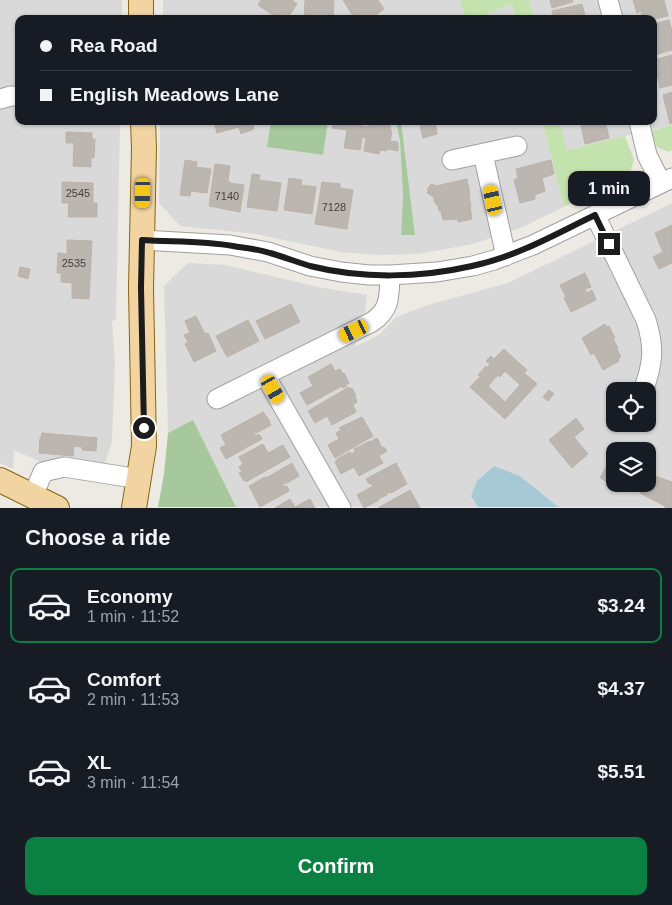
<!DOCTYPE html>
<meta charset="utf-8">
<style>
body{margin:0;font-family:Arial,sans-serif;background:#20242c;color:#f1f3f6;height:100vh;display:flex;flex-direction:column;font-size:19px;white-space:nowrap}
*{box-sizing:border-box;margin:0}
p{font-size:16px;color:#9ea1a6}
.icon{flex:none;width:28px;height:28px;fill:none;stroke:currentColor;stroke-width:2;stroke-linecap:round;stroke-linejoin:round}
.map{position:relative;height:508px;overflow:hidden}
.details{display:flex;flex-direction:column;background:#171b24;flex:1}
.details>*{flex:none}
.banner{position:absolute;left:15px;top:15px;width:642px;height:110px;border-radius:10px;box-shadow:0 1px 4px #0004;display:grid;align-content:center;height:110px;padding:0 25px;background:#171b24}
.tools{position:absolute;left:606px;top:382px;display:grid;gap:10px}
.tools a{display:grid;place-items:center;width:50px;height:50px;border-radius:10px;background:#171b24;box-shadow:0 1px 4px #0004;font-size:25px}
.end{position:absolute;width:22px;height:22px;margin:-11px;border:6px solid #1c1c1c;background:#fff;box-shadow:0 0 0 2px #fff}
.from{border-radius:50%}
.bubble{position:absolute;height:35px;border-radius:10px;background:#171b24;box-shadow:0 1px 4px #0004;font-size:16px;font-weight:800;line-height:35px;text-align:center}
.car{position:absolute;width:15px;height:30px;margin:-15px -8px;border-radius:6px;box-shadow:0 0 4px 1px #0007;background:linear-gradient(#f5c518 24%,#345 0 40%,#f5c518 0 76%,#345 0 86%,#f5c518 0)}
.banner b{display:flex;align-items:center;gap:18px;height:48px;font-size:19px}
.banner b+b{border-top:1px solid #363941}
.banner i{width:12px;height:12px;background:#f1f3f6}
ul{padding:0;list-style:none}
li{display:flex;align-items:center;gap:15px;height:75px;margin:0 10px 8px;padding:0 15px;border:2px solid transparent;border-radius:10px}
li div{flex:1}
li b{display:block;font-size:19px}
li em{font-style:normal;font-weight:800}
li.selected{border-color:#0b8043}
li>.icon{width:45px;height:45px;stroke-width:1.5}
h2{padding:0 25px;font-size:22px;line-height:60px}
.action{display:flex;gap:10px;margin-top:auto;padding:10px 25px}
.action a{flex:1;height:58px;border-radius:10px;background:#0b8043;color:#fff;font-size:20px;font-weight:800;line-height:58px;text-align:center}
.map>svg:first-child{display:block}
.residential{fill:#dad9d9;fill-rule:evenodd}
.grass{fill:#c4e2ad}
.forest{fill:#a6c89c}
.water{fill:#a7c9d6}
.building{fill:#bcb6b0;stroke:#bdb2a7;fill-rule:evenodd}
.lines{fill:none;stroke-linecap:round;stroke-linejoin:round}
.minor-casing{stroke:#a0a0a0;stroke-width:21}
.major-casing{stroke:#86660f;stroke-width:26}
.minor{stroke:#fff;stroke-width:19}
.major{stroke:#f2d4a3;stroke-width:24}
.route{stroke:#1c1c1c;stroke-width:6}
.labels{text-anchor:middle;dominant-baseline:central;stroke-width:5;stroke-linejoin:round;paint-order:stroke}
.number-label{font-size:11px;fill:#444241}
</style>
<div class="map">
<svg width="672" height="508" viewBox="0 0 672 508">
<rect width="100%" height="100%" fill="#edeae3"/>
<path class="residential" d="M0,0H122V19H19V121H120L116,321L112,320L115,364L112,442L101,475L81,480L14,450L13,469L0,463Z
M163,0H460L466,19H163Z
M529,0H672V125L566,150L559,121H654V19H534Z
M512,4L516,19H474Z
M160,121H271L267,147L323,155L328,121H396L400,141L403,196L401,235L415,234L401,121H542L564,207L520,228L473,244L417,254L379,255L341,252L255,234L180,226L159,203Z
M672,203V507H236L193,421L168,433L164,286L188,263L225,265L318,287L367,295L364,321L354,347L379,335L396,317L428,305L508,283ZM615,391H648V424H615ZM615,451H648V484H615Z"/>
<path class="grass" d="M460,0H529L534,19H516L512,4L474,19H466Z
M542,121H559L567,150L625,136L634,160L630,172L564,207Z
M672,125V150L669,152L657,147L650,131Z"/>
<path class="forest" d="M271,121H328L323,155L267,147Z
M396,121H401L415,235H401L403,196L400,141Z
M193,420L236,507H158L164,474L168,433Z"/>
<path class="water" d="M494,466L520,476L558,507H478L471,496L477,481Z"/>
<path class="building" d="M261,0H292L297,4L287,19H279L258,5Z
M305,0H334L333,19H304Z
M343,0H378L384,9L377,14L378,16L374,19H355Z
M550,0H572L573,2L552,8Z
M633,0H664L668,16L654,19H643L641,11L637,13Z
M582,4L586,19H554L552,11Z
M669,20L672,31V50L655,55L654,24Z
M672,55V85L660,88L658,77L654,78V60Z
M672,92V123L670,124L663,95Z
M214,121H252L254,129L241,134L239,127L217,133Z
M333,121H364L363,126L367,127L368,124L372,125L373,122L376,123L377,121H383V123L390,124L391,132H392L390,141L398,142V151L388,149L386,151L380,150L379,154L364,151L366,138L362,137L360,150L344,148L347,130L332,128Z
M419,121H435L437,134L423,138Z
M580,121H605L609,138L585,144Z
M66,132L92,133V139H95L94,158H91V167L73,166L74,143H66Z
M185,160L197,162L196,167L211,169L207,193L191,191L190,196L180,195Z
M551,160L554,174L542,178L545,191L535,195V199L520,203L514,180L518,178L516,169Z
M215,164L230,166L228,180L230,183L244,185L240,212L209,206Z
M252,174L260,175L259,180L281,183L277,211L247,207Z
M289,178L302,180L301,185L316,187L312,214L284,210Z
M467,179L470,194H469L471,207H470L472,219L458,222V219L443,220L441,211H439L438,205H436V203L434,202V197L427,193L429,191L427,190L431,184L432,185L433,184L436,186Z
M62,182L93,183V203H97V217H68L69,203H62Z
M322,182L340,184V188L353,190L347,229L315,224Z
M672,225V263L659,269L653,257L663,252L655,233Z
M67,240L92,241L89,299L72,298V283L61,282V273H57L58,253L67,254Z
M20,267L30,269L28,279L18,276Z
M585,273L591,287L585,289L587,293L592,290L596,300L571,312L564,298L566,297L560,285Z
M291,304L300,322L265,339L256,321Z
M196,316L205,334L208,333L216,351L194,362L185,344L188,342L184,335L190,333L185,321Z
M248,320L259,341L227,357L216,336Z
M605,324L607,327L609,326L615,338L613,339L618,348L617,349L621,357L618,359L619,361L603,370L594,353L591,355L582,338Z
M504,349L527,370L524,373L537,384L505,419L470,387L480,377L478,375L486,366L487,368L490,364L486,361L491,356L494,359ZM505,371L520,385L505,402L488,386L498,375L500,377Z
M331,364L335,371L340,369L343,374L344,373L349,383L346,385L347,386L343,388L342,386L307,405L300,393L313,386L308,377Z
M349,387L350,389L352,388L356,396L355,397L357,402L353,405L356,412L332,425L327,416L315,423L308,411Z
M549,390L554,394L548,401L543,397Z
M263,412L270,421H269L271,425L256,433V432L254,433L256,436L259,434L262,439L226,459L220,448L226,445L221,435Z
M362,417L373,436L335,458L328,445L339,439L336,433L341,430L339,428Z
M576,418L584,429L574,437L588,454L572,468L549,440Z
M42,433L97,438L96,451L82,450V447L74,446L73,456L39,453L40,438H41Z
M377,438L382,448L384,447L387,451L379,456L383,463L359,476L354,467L341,474L335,462L337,460V459L350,452L351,454L355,452L354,449L370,441V442Z
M263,444L268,453L283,445L290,457L246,482V480L244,481L239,473L242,472L239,467L243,464L239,457Z
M609,461L615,465V484H631L626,492L600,478Z
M292,463L299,476L285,484L284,483L283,484L284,487L287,486L289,491L260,507L249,486L265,477L266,478Z
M396,463L407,484L391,493L390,492L386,494L387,495L378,499L379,500L364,508L357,495L373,486L371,483L369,484L366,479Z
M655,476L672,482V508H665V506L640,493L643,484L650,486Z
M410,490L420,508H378Z
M290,499L295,507L310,499L315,508H275Z"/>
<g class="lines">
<g class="minor-casing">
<path id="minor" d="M608,0L613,19
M0,99L11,96H19
M639,121L647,155L661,183
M483,154L506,256
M452,160L517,146
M595,215L646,320C655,348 653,364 643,391
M142,240L230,245L268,252L310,266L341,272L369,275H390L437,272L473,266L494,260L533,245L672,178
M265,375L341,508
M217,399L372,322C391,309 389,296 390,275
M33,496L43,472L64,467L139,479"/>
</g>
<g class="major-casing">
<path id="major" d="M141,19V0
M0,480L57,508
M134,508L144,446L141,288L144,148L143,121"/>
</g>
<use href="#minor" class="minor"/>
<use href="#major" class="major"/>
</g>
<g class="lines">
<path class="route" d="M144,428L141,288L142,240C172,242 203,241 233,246C245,248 258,249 270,253C284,257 297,262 310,266C362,279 420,278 472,266C516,257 556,234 595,215L609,244"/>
</g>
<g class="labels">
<g class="number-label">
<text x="78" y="193">2545</text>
<text x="227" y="196">7140</text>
<text x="334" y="207">7128</text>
<text x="74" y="263">2535</text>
</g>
</g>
</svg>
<div class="tools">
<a><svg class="icon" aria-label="locate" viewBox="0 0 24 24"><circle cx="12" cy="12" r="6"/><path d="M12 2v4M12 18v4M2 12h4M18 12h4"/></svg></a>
<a><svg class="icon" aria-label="layers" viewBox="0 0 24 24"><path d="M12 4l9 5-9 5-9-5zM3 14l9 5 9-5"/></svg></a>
</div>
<i class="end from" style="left:144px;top:428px"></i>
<i class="end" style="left:609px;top:244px"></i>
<div class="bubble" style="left:568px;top:171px;width:82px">1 min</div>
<i class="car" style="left:143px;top:193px;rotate:181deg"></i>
<i class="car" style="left:493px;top:200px;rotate:347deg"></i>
<i class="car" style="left:354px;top:331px;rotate:244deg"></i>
<i class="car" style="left:273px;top:389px;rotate:150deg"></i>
<div class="banner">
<b><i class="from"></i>Rea Road</b>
<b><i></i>English Meadows Lane</b>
</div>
</div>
<section class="details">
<h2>Choose a ride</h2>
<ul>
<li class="selected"><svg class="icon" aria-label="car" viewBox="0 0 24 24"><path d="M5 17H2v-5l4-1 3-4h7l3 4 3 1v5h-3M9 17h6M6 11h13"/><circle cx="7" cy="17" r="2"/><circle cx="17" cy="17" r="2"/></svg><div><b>Economy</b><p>1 min · 11:52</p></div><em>$3.24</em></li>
<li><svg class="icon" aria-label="car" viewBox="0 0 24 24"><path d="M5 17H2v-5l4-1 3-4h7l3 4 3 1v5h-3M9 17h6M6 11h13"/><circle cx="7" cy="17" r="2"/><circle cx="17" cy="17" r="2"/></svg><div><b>Comfort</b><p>2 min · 11:53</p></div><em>$4.37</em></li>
<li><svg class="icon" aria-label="car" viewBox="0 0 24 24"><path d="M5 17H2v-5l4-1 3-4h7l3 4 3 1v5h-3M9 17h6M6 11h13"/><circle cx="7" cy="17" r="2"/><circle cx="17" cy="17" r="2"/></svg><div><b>XL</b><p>3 min · 11:54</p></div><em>$5.51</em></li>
</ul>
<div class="action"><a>Confirm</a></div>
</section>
